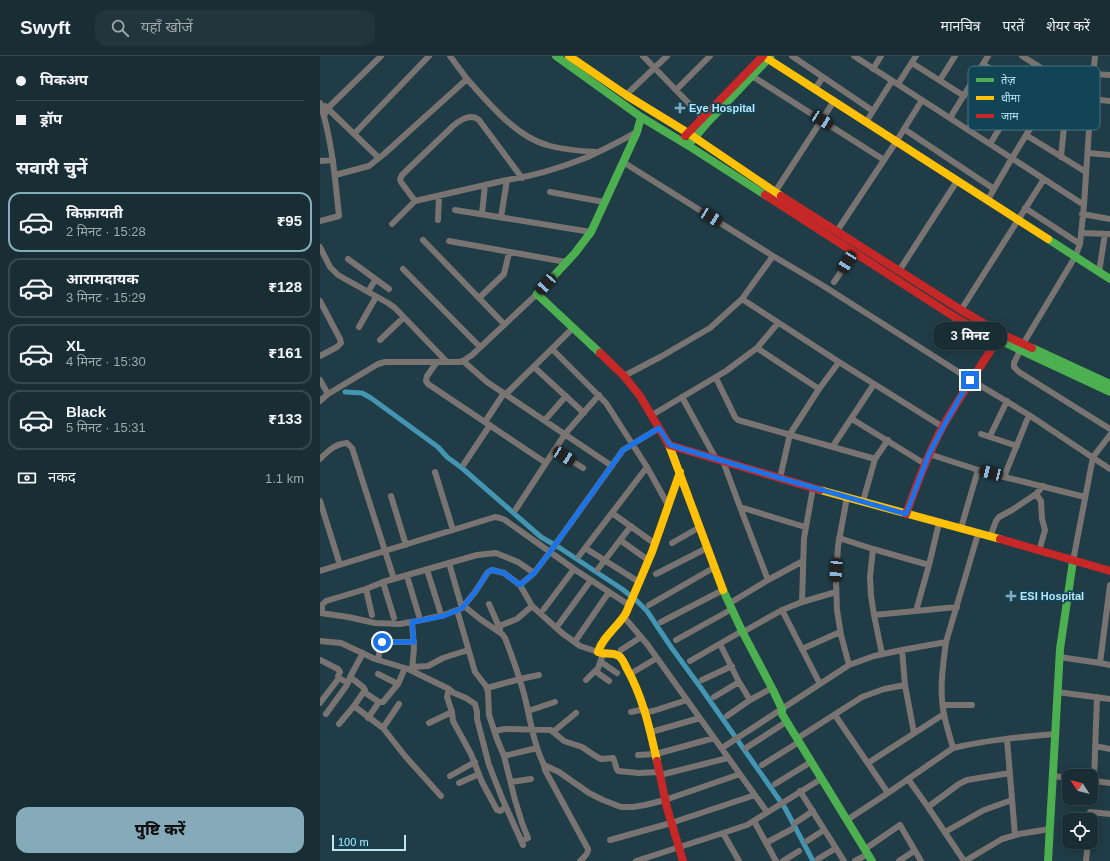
<!DOCTYPE html>
<html lang="hi">
<meta charset="utf-8">
<style>
body{margin:0;font-family:Helvetica,"Noto Sans Devanagari",sans-serif;background:#21353c;color:#f1f3f6;height:100vh;display:flex;flex-direction:column;font-size:15px;white-space:nowrap}
*{box-sizing:border-box;margin:0}
p{font-size:13px;color:#9fa8ac}
.icon{flex:none;width:22px;height:22px;fill:none;stroke:currentColor;stroke-width:2;stroke-linecap:round;stroke-linejoin:round}
.map{position:relative;flex:1;overflow:hidden}
.side{display:flex;flex-direction:column;background:#182d34;width:320px}
.side>*{flex:none}
.guide{display:grid;align-content:center;height:88px;padding:0 16px;background:#182d34}
.needle{width:26px;rotate:306deg}
.tools{position:absolute;left:742px;top:713px;display:grid;gap:8px}
.tools a{display:grid;place-items:center;width:36px;height:36px;border-radius:8px;background:#182d34;box-shadow:0 2px 10px #0003,0 0 0 1px #36494f;font-size:20px}
.scale{position:absolute;left:12px;bottom:10px;width:74px;box-sizing:border-box;padding-left:4px;border:2px solid #bbe6f7;border-top:0;font-size:11px;line-height:14px;white-space:nowrap;color:#bbe6f7;-webkit-text-stroke:3px #145;paint-order:stroke}
.end{position:absolute;width:18px;height:18px;margin:-9px;border:5px solid #1a73e8;background:#fff;box-shadow:0 0 0 2px #fff}
.from{border-radius:50%}
.bubble{position:absolute;height:28px;border-radius:12px;background:#182d34;box-shadow:0 2px 10px #0003,0 0 0 1px #36494f;font-size:13px;font-weight:800;line-height:28px;text-align:center}
.car{position:absolute;width:12px;height:24px;margin:-12px -6px;border-radius:5px;box-shadow:0 0 3px 1px #0007;background:linear-gradient(#222 24%,#8ab4d8 0 40%,#222 0 76%,#8ab4d8 0 86%,#222 0)}
.guide b{display:flex;align-items:center;gap:14px;height:38px;font-size:15px}
.guide b+b{border-top:1px solid #36494f}
.guide i{width:10px;height:10px;background:#f1f3f6}
ul{padding:0;list-style:none}
li{display:flex;align-items:center;gap:12px;height:60px;margin:0 8px 6px;padding:0 8px;border:2px solid #36494f;border-radius:12px}
li div{flex:1}
li b{display:block;font-size:15px}
li em{font-style:normal;font-weight:800}
li.current{border-color:#85aab9}
li>.icon{width:36px;height:36px;stroke-width:1.5}
h2{padding:0 16px;font-size:18px;line-height:48px}
.pay{display:flex;align-items:center;gap:10px;height:44px;padding:0 16px;font-size:15px}
.pay p{margin-inline-start:auto}
.primary-button{display:flex;gap:8px;margin-top:auto;padding:8px 16px}
.primary-button a{flex:1;height:46px;border-radius:12px;background:#85aab9;color:#111;font-size:16px;font-weight:800;line-height:46px;text-align:center}
header{display:flex;align-items:center;gap:24px;box-sizing:border-box;height:56px;padding:0 20px;background:#182d34;border-bottom:1px solid #36494f}
header strong{font-size:19px}
nav{display:flex;gap:22px;margin-inline-start:auto;font-size:14px}
.search{width:280px;height:36px;background:#21353c;display:flex;align-items:center;gap:10px;box-sizing:border-box;padding:0 14px;border-radius:12px;color:#9fa8ac;font-size:15px}
main{display:flex;flex:1;min-height:0}
.map>svg:first-child{display:block}
.lines{fill:none;stroke-linecap:round;stroke-linejoin:round}
.canal{stroke:#4395b2;stroke-width:5}
.street{stroke:#797471;stroke-width:6}
.fast{stroke:#4caf50;stroke-width:8}
.slow{stroke:#ffc107;stroke-width:8}
.jam{stroke:#c62828;stroke-width:8}
.route{stroke:#1a73e8;stroke-width:5}
.poi-dot{fill:#85aab9;stroke:#145;stroke-width:1.5}
.labels{text-anchor:middle;dominant-baseline:central;stroke-width:3.5;stroke-linejoin:round;paint-order:stroke}
.poi-label{font-size:11px;font-weight:bold;fill:#bbe6f7;stroke:#145;text-anchor:start}
.key{fill:#145;stroke:#447586;stroke-width:1}
.key-label{font-size:11px;fill:#bbe6f7}
</style>
<header>
<strong>Swyft</strong>
<div class="search"><svg class="icon" aria-label="search" viewBox="0 0 24 24"><circle cx="10" cy="10" r="6"/><path d="M15 15l6 6"/></svg>यहाँ खोजें</div>
<nav><a>मानचित्र</a><a>परतें</a><a>शेयर करें</a></nav>
</header>
<main>
<section class="side">
<div class="guide">
<b><i class="from"></i>पिकअप</b>
<b><i></i>ड्रॉप</b>
</div>
<h2>सवारी चुनें</h2>
<ul>
<li class="current"><svg class="icon" aria-label="car" viewBox="0 0 24 24"><path d="M5 17H2v-5l4-1 3-4h7l3 4 3 1v5h-3M9 17h6M6 11h13"/><circle cx="7" cy="17" r="2"/><circle cx="17" cy="17" r="2"/></svg><div><b>किफ़ायती</b><p>2 मिनट · 15:28</p></div><em>₹95</em></li>
<li><svg class="icon" aria-label="car" viewBox="0 0 24 24"><path d="M5 17H2v-5l4-1 3-4h7l3 4 3 1v5h-3M9 17h6M6 11h13"/><circle cx="7" cy="17" r="2"/><circle cx="17" cy="17" r="2"/></svg><div><b>आरामदायक</b><p>3 मिनट · 15:29</p></div><em>₹128</em></li>
<li><svg class="icon" aria-label="car" viewBox="0 0 24 24"><path d="M5 17H2v-5l4-1 3-4h7l3 4 3 1v5h-3M9 17h6M6 11h13"/><circle cx="7" cy="17" r="2"/><circle cx="17" cy="17" r="2"/></svg><div><b>XL</b><p>4 मिनट · 15:30</p></div><em>₹161</em></li>
<li><svg class="icon" aria-label="car" viewBox="0 0 24 24"><path d="M5 17H2v-5l4-1 3-4h7l3 4 3 1v5h-3M9 17h6M6 11h13"/><circle cx="7" cy="17" r="2"/><circle cx="17" cy="17" r="2"/></svg><div><b>Black</b><p>5 मिनट · 15:31</p></div><em>₹133</em></li>
</ul>
<div class="pay"><svg class="icon" aria-label="cash" viewBox="0 0 24 24"><path d="M3 7h18v10H3z"/><circle cx="12" cy="12" r="2"/></svg>नकद<p>1.1 km</p></div>
<div class="primary-button"><a>पुष्टि करें</a></div>
</section>
<div class="map">
<svg width="790" height="805" viewBox="0 0 790 805">
<rect width="100%" height="100%" fill="#203c46"/>
<g class="lines">
<path class="canal" d="M25,336L42,337L51,342L118,391L127,401L142,412L221,481L240,492L302,533L316,544L327,555L351,591L381,632L465,752L493,805"/>
<path class="street" d="M323,0L383,62
M472,0L553,55
M534,0L764,149L760,188L755,201L703,288L694,307V311L699,316L790,373
M702,0L771,43L775,0
M592,7L644,40
M663,8L725,48L741,24
M553,13L561,0
M773,18L790,19
M432,20L564,104
M147,23C169,47 195,80 227,89C243,94 260,95 276,96
M620,24L635,0
M578,28L596,0
M495,33L503,21
M356,34L390,0
M306,39L347,0
M0,47C12,83 15,122 19,160L0,165
M5,50L59,102
M4,60L8,52L61,0
M630,62L668,0
M546,66L572,25
M584,73L674,133
M648,74L683,21
M34,78L109,0
M706,79L766,116
M670,88L703,34
M768,97L790,99
M0,105L13,104
M303,106L453,200L502,229L651,324L709,359L790,413
M15,119L49,110L64,98L147,23L130,0
M202,122L159,64C151,57 140,64 133,70L82,119L80,123L81,126L95,145L187,124C214,120 240,112 265,102C282,95 300,85 317,76
M230,136L284,146
M455,136L514,45
M667,145L692,102L725,48L745,60L741,101
M764,149L771,43L790,45
M705,152L760,188
M135,154L271,176
M162,158L165,129
M762,158L790,163
M181,161L187,124
M118,164L119,140
M72,168L95,145
M517,175L576,86L602,44
M761,177L790,178
M103,184L184,268
M129,185L246,206
M0,191L10,211L18,219L68,247L75,252L127,306
M453,200L422,243L519,306L623,371
M28,203L69,233
M83,213L160,291
M579,215L637,125
M779,216L785,178
M514,226L534,197
M48,236L55,224
M159,242L184,218L189,197
M0,245L20,283L21,287L17,291L0,300
M641,254L724,123
M39,271L56,241
M60,284L83,262
M437,292L499,333L470,378L460,422
M232,293L286,347L327,411L348,449
M143,305L167,326L292,410
M117,306L107,320L106,325L108,328L226,407
M214,311L264,357
M304,320L342,300L390,272L422,243
M396,322L415,361L418,364L555,403L543,445
M0,324L8,338
M499,333L519,306
M186,338L253,272
M362,341L396,403
M0,345L8,338L58,308L65,306H139L143,305L152,299L217,238
M332,359L406,315L437,292L458,267
M532,363L605,408
M225,364L246,340
M165,366L184,337
M661,378L697,390
M670,380L687,345
M513,390L554,328
M234,394L263,412
M609,398L658,414L641,472
M0,403C8,395 15,388 27,387L32,392L74,523
M555,403L568,384
M403,405L420,451L485,471
M144,408L170,369
M658,414L684,421L709,359
M115,416L133,474
M684,421L765,441
M716,438L721,445L722,463L725,474L719,495
M71,440L86,489
M0,445L20,509
M196,453L245,378L279,339
M292,457L334,487
M670,481L676,465L679,461L692,454L716,438L723,430
M519,482L553,493L550,521L551,540L554,559L637,551
M300,484L328,504
M352,487L380,471
M265,492L319,526
M553,493L609,509L619,467
M259,500L327,411
M753,505L773,401L790,379
M129,507L142,552
M278,513L311,470
M107,514L120,555
M0,515L175,461L180,462L185,464L254,513
M336,518L387,492
M87,520L99,560
M448,524L483,505
M63,526L74,562
M200,529L214,517
M790,529L780,607L790,609
M46,533L52,559
M482,546L484,482L493,432
M410,547L448,524L420,451
M169,548L180,573
M329,549L395,511
M144,550L160,563L182,578L185,582C192,600 199,619 204,638C210,661 213,687 224,709L239,716L269,737L283,744L301,751H313L325,749L345,744L420,718
M224,553L254,513L309,549
M137,554L155,616L166,630L168,636L169,659L177,683L184,700L195,744L202,767L208,782L201,785
M462,554L500,628
M596,555L609,509
M0,557L28,561L55,567L80,568L102,564L124,559L142,552L155,536L168,516L172,514L184,517L200,529L212,550L242,577L260,590L278,596
M2,557V549L6,545L46,533L63,526L157,499L176,497L198,506L214,517L230,496L303,394L339,372
M554,559L562,598
M304,561L327,588L447,756
M341,566L403,534
M239,568L271,524
M179,570L197,563L212,550
M423,576L462,554L482,546L516,536
M256,584L289,536
M356,584L412,553
M0,585L21,587L55,603L88,613L129,633L134,637L146,642L155,648L157,656V663L169,709L182,742L203,789
M626,586C623,609 619,635 624,658C626,669 630,681 633,692
M400,588L419,626L430,644
M482,593L520,576
M301,594L321,581
M582,594L626,586L658,478
M739,601L780,607
M0,604L18,613L20,616L18,620L19,622L28,627
M58,604L61,588L64,586H94
M370,605L422,575
M281,606L297,617
M92,611L108,610L123,602L148,594
M92,614L94,592L92,566
M275,615L289,625
M58,618L78,628
M310,618L337,602
M30,621L43,631L45,634L34,650L63,672L85,700L121,740
M266,624L275,615H277L283,598
M382,624L412,610
M585,629L594,677
M167,632L200,623L219,619
M129,633L127,641L132,656L133,665L151,698L162,726L177,754L180,755L186,751
M44,636L59,646H63L78,628L85,612
M737,636L790,643
M394,641L419,626
M777,641L774,725L790,727
M0,647L19,622
M623,649H652
M208,655L235,646
M311,656L325,653
M326,656L333,655L367,644
M6,658L27,629L30,621L43,597
M515,659L568,737L633,692C667,684 701,681 735,678
M407,660L430,644L452,632
M48,662L59,646
M109,667L132,656
M19,668L34,650
M63,672L79,648
M174,675L185,673L231,674L238,680L244,685L262,691L277,701L281,703L293,702C296,706 295,712 298,715L319,717L339,716
M233,676L256,657
M331,676L380,662
M481,680L542,641L564,633L585,629L582,594L554,600L529,609
M687,683L695,779
M775,690L790,693
M402,692L529,609L521,579L517,554L516,526L518,490L527,441
M426,692L466,666
M318,699L336,698L394,682
M184,700L217,692
M548,707L624,658
M224,709L225,714L268,793C269,798 263,802 260,805
M442,709L479,686
M340,719L408,702
M130,720L155,706
M733,720L749,722
M588,723L608,751L639,728L647,724L690,717
M191,726L211,723
M139,727L159,718
M455,728L491,706
M480,735L524,805
M608,751L644,805
M530,762L568,737
M769,764L770,756L790,758
M434,765L456,805
M475,767L493,755
M625,776L664,754L692,744
M403,777L427,769L501,723
M290,784L351,767L435,739
M487,785L504,774
M446,787L472,773
M548,791L580,769L601,805
M498,803L516,792
M316,805L403,777L419,805
M463,805L479,795
M535,805L548,798
M579,805L594,795
M645,805L682,783L699,778L730,773
M766,805L768,786"/>
<path class="fast" d="M236,0L321,61L369,90L445,139
M371,86L388,66L450,1
M728,183L790,223
M664,277L790,336
M712,292L790,328
M280,297L217,238L255,197L271,176L317,76L321,61
M403,534L422,575L452,632L462,653V658L552,805
M728,805L740,593L753,505"/>
<path class="slow" d="M249,0L306,39L368,77L461,140
M448,3L728,183
M349,389L403,534
M500,434L680,483
M337,705C330,674 323,641 307,613C305,609 303,603 299,600C292,596 285,599 278,596C283,580 298,571 306,557L332,496L360,416"/>
<path class="jam" d="M365,80L443,0
M445,139L636,262L664,277
M461,140L641,254L682,278L712,292
M280,297L304,320L320,340L349,389L500,434
M586,458C597,428 608,398 623,370C641,339 661,309 681,279
M680,483L790,515
M337,705L347,752L363,805"/>
</g>
<g class="lines">
<path class="route" d="M62,586H94L92,566L124,560L142,552L155,536L168,516L172,514L184,517L200,529L214,517L230,496L303,394L339,372L350,389L460,422L586,458L609,398L623,371L650,324"/>
</g>
<g class="poi-dot">
<path d="M358 46h4v4h4v4h-4v4h-4v-4h-4v-4h4z"/>
<path d="M689 534h4v4h4v4h-4v4h-4v-4h-4v-4h4z"/>
</g>
<g class="labels">
<g class="poi-label">
<text x="369" y="52">Eye Hospital</text>
<text x="700" y="540">ESI Hospital</text>
</g>
</g>
<rect x="648" y="10" width="132" height="64" rx="6" class="key"/>
<rect x="656" y="22" width="18" height="4" fill="#4caf50"/>
<rect x="656" y="40" width="18" height="4" fill="#ffc107"/>
<rect x="656" y="58" width="18" height="4" fill="#c62828"/>
<g class="key-label">
<text x="681" y="28">तेज़</text>
<text x="681" y="46">धीमा</text>
<text x="681" y="64">जाम</text>
</g>
</svg>
<div class="tools">
<a><svg class="needle" viewBox="-14 -14 28 28"><path d="M0-13l5 13h-10z" fill="#e53935"/><path d="M0 13l5-13h-10z" fill="#9fa8ac"/></svg></a>
<a><svg class="icon" aria-label="locate" viewBox="0 0 24 24"><circle cx="12" cy="12" r="6"/><path d="M12 2v4M12 18v4M2 12h4M18 12h4"/></svg></a>
</div>
<div class="scale">100 m</div>
<i class="end from" style="left:62px;top:586px"></i>
<i class="end" style="left:650px;top:324px"></i>
<div class="bubble" style="left:613px;top:266px;width:74px">3 मिनट</div>
<i class="car" style="left:502px;top:64px;rotate:123deg"></i>
<i class="car" style="left:391px;top:161px;rotate:122deg"></i>
<i class="car" style="left:527px;top:206px;rotate:213deg"></i>
<i class="car" style="left:226px;top:228px;rotate:222deg"></i>
<i class="car" style="left:244px;top:400px;rotate:122deg"></i>
<i class="car" style="left:671px;top:417px;rotate:284deg"></i>
<i class="car" style="left:516px;top:514px;rotate:184deg"></i>
</div>
</main>
